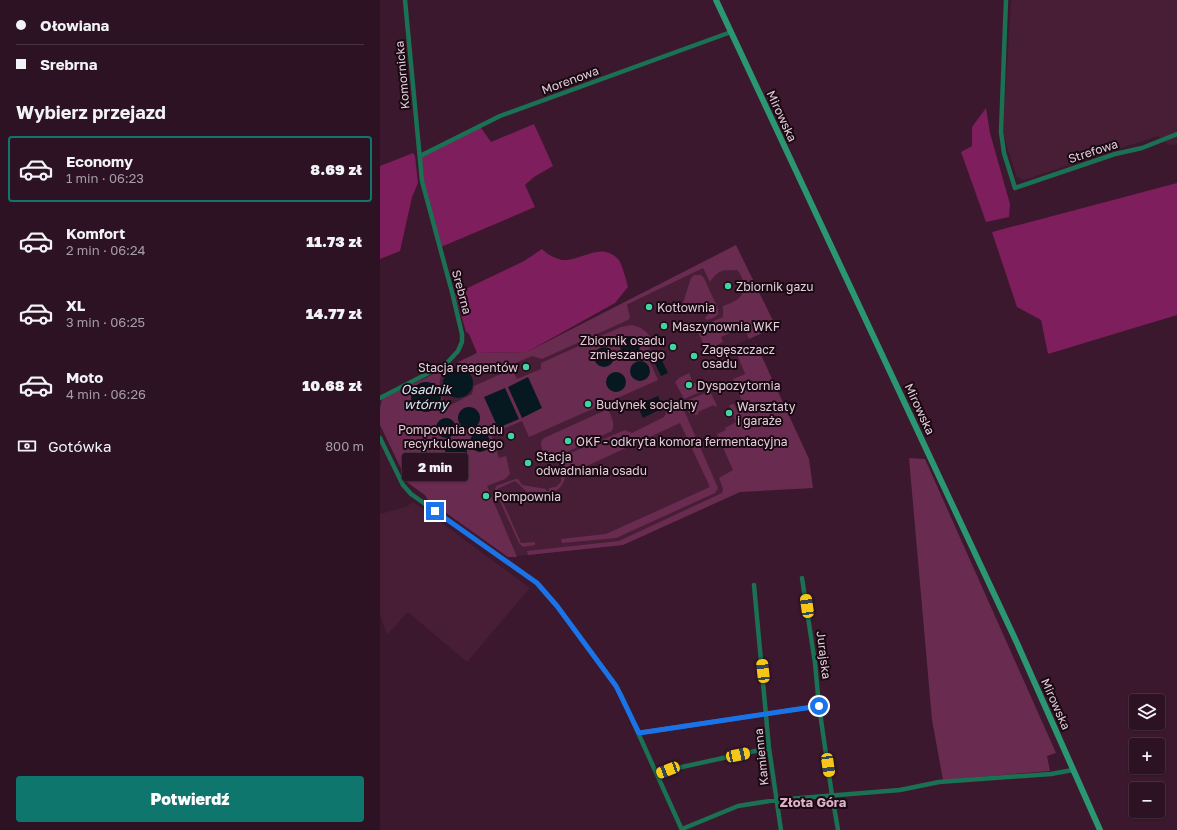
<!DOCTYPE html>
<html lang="pl">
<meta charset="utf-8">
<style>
body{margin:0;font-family:"Golos Text",sans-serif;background:#38202f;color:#f1f3f6;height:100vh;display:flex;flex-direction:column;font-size:15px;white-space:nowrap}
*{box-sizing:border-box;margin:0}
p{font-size:13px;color:#a69ea5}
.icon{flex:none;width:22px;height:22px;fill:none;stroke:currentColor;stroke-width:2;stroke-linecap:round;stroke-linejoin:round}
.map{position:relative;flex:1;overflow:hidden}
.side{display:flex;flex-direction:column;background:#2c1222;width:380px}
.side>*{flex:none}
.guide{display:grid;align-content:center;height:88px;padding:0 16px;background:#2c1222}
.tools{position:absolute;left:749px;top:694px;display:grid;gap:8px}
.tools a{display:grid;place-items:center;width:36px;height:36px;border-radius:4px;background:#2c1222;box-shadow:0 1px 3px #0004,0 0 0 1px #483240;font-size:20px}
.end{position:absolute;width:18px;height:18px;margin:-9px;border:5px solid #1a73e8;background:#fff;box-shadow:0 0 0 2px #fff}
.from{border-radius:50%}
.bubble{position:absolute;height:28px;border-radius:4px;background:#2c1222;box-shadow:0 1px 3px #0004,0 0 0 1px #483240;font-size:13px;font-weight:800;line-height:28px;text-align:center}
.car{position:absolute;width:12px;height:24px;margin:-12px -6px;border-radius:5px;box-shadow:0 0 3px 1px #0007;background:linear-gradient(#f5c518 24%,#345 0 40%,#f5c518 0 76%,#345 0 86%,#f5c518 0)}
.guide b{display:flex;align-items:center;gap:14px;height:38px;font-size:15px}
.guide b+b{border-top:1px solid #483240}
.guide i{width:10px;height:10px;background:#f1f3f6}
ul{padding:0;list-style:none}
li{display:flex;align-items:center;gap:12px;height:66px;margin:0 8px 6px;padding:0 8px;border:2px solid transparent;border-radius:4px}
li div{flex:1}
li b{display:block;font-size:15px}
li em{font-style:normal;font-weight:800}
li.current{border-color:#0f766e}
li>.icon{width:36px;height:36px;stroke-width:1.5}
h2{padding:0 16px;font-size:18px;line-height:48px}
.pay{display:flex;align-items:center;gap:10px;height:44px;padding:0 16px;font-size:15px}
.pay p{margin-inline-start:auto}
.primary-button{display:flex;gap:8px;margin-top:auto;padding:8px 16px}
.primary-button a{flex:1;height:46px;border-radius:4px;background:#0f766e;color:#fff;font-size:16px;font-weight:800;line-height:46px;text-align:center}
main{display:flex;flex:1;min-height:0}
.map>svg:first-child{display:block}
.built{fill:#481e37}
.green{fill:#6a2b51}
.forest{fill:#7e1e5c}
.water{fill:#061920}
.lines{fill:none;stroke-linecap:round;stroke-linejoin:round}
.street{stroke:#1a7154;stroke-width:4.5}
.secondary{stroke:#2a9672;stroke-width:6}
.route{stroke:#1a73e8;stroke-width:5}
.poi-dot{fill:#3fd4a2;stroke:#190912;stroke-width:1.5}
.labels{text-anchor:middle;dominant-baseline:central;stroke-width:4;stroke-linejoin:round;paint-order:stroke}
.street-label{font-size:12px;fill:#e4ccd8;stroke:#190912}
.poi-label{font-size:12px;fill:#e4ccd8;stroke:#190912;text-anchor:start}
.water-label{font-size:13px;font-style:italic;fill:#cae7f3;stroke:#190912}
.neighbourhood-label{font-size:13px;font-weight:bold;fill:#e0b1ca;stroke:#190912}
</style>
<main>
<section class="side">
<div class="guide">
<b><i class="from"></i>Ołowiana</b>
<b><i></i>Srebrna</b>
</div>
<h2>Wybierz przejazd</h2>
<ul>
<li class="current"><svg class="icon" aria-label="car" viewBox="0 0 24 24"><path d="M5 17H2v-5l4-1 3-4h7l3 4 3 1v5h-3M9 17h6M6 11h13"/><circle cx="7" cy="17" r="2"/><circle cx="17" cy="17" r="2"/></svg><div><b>Economy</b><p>1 min · 06:23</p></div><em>8.69 zł</em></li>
<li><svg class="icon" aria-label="car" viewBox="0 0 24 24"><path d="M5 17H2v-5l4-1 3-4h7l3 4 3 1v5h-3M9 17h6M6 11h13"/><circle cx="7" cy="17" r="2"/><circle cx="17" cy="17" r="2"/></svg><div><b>Komfort</b><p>2 min · 06:24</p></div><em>11.73 zł</em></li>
<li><svg class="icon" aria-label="car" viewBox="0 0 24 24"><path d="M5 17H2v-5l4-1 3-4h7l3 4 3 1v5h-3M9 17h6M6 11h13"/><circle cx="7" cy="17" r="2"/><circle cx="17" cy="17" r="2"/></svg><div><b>XL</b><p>3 min · 06:25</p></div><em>14.77 zł</em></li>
<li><svg class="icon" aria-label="car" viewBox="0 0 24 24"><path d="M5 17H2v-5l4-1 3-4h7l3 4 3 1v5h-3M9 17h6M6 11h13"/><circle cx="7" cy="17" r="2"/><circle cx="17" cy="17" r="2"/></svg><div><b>Moto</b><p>4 min · 06:26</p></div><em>10.68 zł</em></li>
</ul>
<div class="pay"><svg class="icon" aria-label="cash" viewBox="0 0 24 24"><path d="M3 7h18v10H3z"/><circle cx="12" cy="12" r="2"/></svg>Gotówka<p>800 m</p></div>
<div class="primary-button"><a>Potwierdź</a></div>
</section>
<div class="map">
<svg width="797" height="830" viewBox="0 0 797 830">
<rect width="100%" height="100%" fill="#3b182d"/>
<path class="built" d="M631,0H797V144L789,145L778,136L644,180L637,177L623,134Z
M356,245L396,327L348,348L351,357L357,354L365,374L354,379L398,489L360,492L243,545L128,557L48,500L45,495L28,483L0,425V408L2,399L97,353L147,352Z
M33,502L150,588L87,662L28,612L7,635L0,614V514L26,507Z"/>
<path class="green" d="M356,245L396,327L369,339L364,327L341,337L343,342L329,349L332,355L329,356L317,330L320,327L343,317V306C348,304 354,302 358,299C367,292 364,277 357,270C342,271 340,268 330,282L323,268L248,304L247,305L250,318L248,320L162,359L152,356L110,374L105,371L104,367L95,370L78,362L97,353L147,352Z
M314,275H321L324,278L338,309V314L335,317L327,320L325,318C329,315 329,312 326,308L321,307L308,312L303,303L311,278Z
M252,325C262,327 267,332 273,340L274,341L268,344L270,349L265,351L278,380L149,437L142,421L116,432L112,437L119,458L126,456L130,474L125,479L107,486L137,557H128L48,500L45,495L28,483L0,425V408L2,399L68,367C54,380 61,391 65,408L92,394L94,386L132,369L137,379L161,369V363L241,327Z
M376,344L429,459L433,488L360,492L243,545L148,555L147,551L239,541L342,493L343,489L339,478L353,470L337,434L346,430L345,428L356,422L349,405L354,404L357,410L364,406L353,379L365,374L357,354Z
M309,373L313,383H315L317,387L325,383L327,388L320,392L304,399L295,382L299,378Z
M330,391L337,406L335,407L334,405L318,412L319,414L316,415L309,413L305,403L306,401Z
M298,406L303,408L338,488L335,493L236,538L182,543L181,539L226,534L330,487L300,423L185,476C184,492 164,499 150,493C144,491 141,485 135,481L117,489L141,543L155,542V545L143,547L139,543L115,490L116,486L136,479H138L142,485L166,489V491H169V488L176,487L181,482C182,474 178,465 181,457L245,430L252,433L284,417L288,410Z
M226,410L229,411C232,418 235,424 232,431L176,457C166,458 161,451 161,442L164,438Z
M529,458L545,459L676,753L667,756L670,771L563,780L552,720Z"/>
<path class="forest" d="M606,108L610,133L630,204L629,217L606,222L581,152L592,146V127Z
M154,124L173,166L154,177L145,185L155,207L61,247L44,182L41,154L99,125L111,142Z
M33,153L35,156L38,183L32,197L20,251L0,259V166Z
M797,183V315L668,354L661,320L637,307L612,232Z
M162,249C168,255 179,261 187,260C205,258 221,243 237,258C242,262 246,280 248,287L235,303L147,352L97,353L89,334L86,332L75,294L144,261Z"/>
<path class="water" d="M240 346a10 10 0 1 1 20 0a10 10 0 1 1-20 0Z
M214 357a10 10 0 1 1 20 0a10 10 0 1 1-20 0Z
M277,350L288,373L281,376L270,353Z
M250 371a10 10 0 1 1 20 0a10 10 0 1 1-20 0Z
M63 383a15 15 0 1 1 30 0a15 15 0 1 1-30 0Z
M226 382a10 10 0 1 1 20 0a10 10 0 1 1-20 0Z
M148,377L162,408L142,418L128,387Z
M31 397a15 15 0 1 1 30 0a15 15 0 1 1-30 0Z
M125,388L139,419L118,428L104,397Z
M278,396L283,408L263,418L257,405Z
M78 418a11 11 0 1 1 22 0a11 11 0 1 1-22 0Z
M56 428a10 10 0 1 1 20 0a10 10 0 1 1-20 0Z
M90 442a10 10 0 1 1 20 0a10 10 0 1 1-20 0Z
M65 452a11 11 0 1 1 22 0a11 11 0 1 1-22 0Z"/>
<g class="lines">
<path class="street" d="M626,0L621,132L624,153L635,188L735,154L762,148L797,134
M40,156L120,116L351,32
M0,398L66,364L78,351L82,342V334L72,292L42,181L25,0
M0,438L23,485L31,494L157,583L177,606L236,686L241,695L302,830
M422,578L435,663L439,706L452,795L458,830
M374,585L389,748L401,830
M259,733L439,706
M277,774L288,770L389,748
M302,829L358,806L396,800L520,790L559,782L671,774L693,770"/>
<path class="secondary" d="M336,0L637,643L720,830"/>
</g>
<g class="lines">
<path class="route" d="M55,511L157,583L177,606L236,686L259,733L439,706"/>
</g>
<g class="poi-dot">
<circle cx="348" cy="286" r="4"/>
<circle cx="269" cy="307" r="4"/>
<circle cx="284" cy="326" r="4"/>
<circle cx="293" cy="347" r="4"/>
<circle cx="314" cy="356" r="4"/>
<circle cx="146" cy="367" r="4"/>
<circle cx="309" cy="385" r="4"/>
<circle cx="208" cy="404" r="4"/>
<circle cx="349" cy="413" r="4"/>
<circle cx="131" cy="436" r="4"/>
<circle cx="188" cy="441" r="4"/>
<circle cx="148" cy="463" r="4"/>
<circle cx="106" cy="496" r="4"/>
</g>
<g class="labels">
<g class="street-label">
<text transform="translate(22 75) rotate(-95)">Komornicka</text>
<text transform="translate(190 80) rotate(-20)">Morenowa</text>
<text transform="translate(402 116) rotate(65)">Mirowska</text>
<text transform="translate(713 151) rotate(-18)">Strefowa</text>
<text transform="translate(82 292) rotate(75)">Srebrna</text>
<text transform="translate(540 409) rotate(65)">Mirowska</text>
<text transform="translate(444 655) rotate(83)">Jurajska</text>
<text transform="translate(676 704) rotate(66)">Mirowska</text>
<text transform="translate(381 757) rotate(-96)">Kamienna</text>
</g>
<g class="poi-label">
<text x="356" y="286">Zbiornik gazu</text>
<text x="277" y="307">Kotłownia</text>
<text x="292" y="326">Maszynownia WKF</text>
<text x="285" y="340" text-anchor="end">Zbiornik osadu<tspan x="285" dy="14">zmieszanego</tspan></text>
<text x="322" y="349">Zagęszczacz<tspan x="322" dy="14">osadu</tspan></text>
<text x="138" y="367" text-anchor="end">Stacja reagentów</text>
<text x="317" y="385">Dyspozytornia</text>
<text x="216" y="404">Budynek socjalny</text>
<text x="357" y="406">Warsztaty<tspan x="357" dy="14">i garaże</tspan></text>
<text x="123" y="429" text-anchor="end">Pompownia osadu<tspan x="123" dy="14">recyrkulowanego</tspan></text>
<text x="196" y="441">OKF - odkryta komora fermentacyjna</text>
<text x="156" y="456">Stacja<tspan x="156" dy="14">odwadniania osadu</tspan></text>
<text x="114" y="496">Pompownia</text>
</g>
<g class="water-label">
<text x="46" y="389">Osadnik<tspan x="46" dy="15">wtórny</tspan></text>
</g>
<g class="neighbourhood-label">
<text x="433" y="802">Złota Góra</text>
</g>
</g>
</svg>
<div class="tools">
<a><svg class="icon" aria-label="layers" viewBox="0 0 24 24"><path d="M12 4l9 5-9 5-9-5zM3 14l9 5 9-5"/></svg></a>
<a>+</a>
<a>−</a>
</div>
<i class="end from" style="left:439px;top:706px"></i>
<i class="end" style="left:55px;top:511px"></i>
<div class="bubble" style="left:22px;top:453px;width:66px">2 min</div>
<i class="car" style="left:427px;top:606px;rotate:352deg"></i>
<i class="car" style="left:383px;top:671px;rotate:354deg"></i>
<i class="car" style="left:358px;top:755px;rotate:78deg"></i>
<i class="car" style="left:448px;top:765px;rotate:172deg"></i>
<i class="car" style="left:288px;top:770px;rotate:249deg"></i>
</div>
</main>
